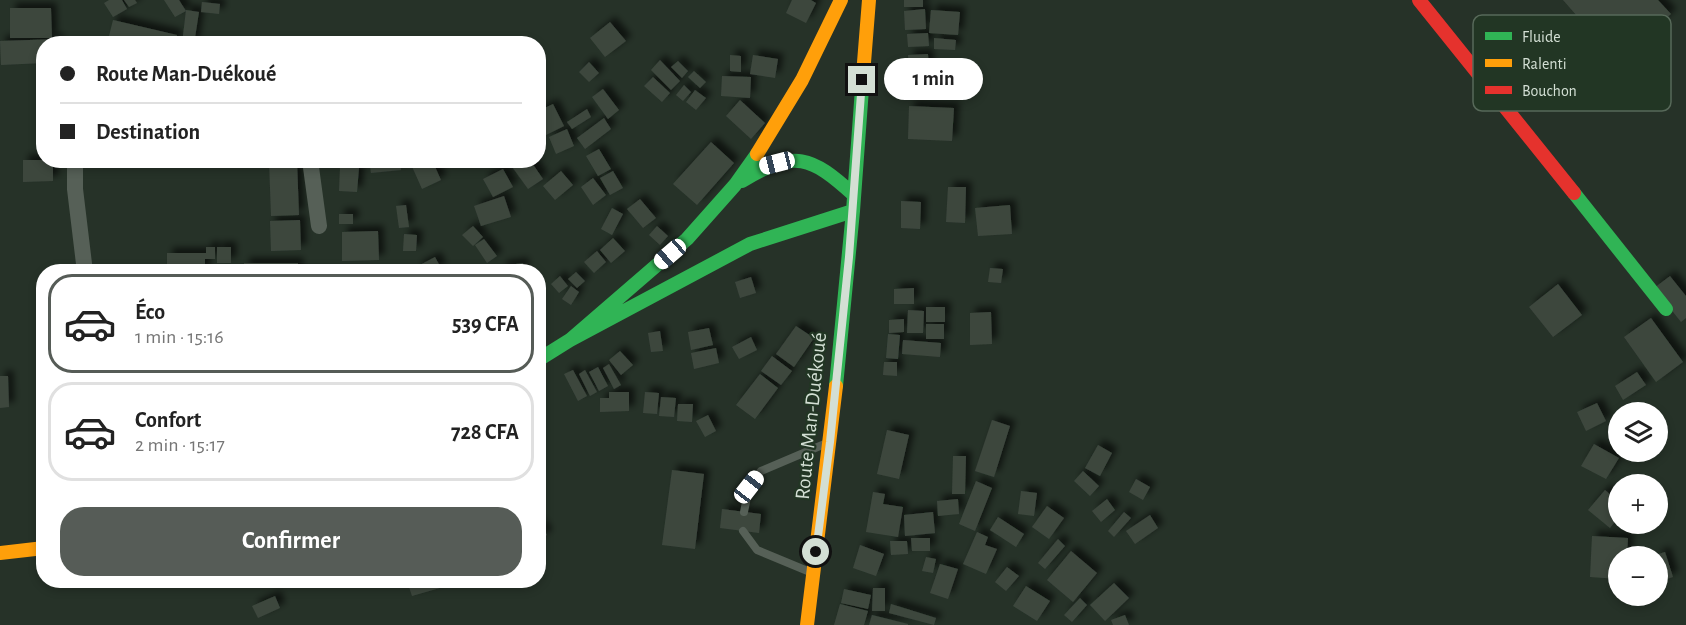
<!DOCTYPE html>
<html lang="fr">
<meta charset="utf-8">
<style>
body{margin:0;font-family:"Alegreya Sans",sans-serif;background:#f2f2f2;color:#222;height:100vh;display:flex;flex-direction:column;font-size:22px;white-space:nowrap}
*{box-sizing:border-box;margin:0}
p{font-size:20px;color:#767676}
.icon{flex:none;width:33px;height:33px;fill:none;stroke:currentColor;stroke-width:2;stroke-linecap:round;stroke-linejoin:round}
.map{position:relative;flex:1;overflow:hidden}
.details{position:absolute;left:36px;top:264px;width:510px;height:324px;display:flex;flex-direction:column;background:#fff;border-radius:24px;box-shadow:0 3px 9px #0003}
.details>*{flex:none}
.top-card{position:absolute;left:36px;top:36px;width:510px;height:132px;border-radius:24px;box-shadow:0 3px 9px #0003;display:grid;align-content:center;height:132px;padding:0 24px;background:#fff}
.buttons{position:absolute;left:1608px;top:402px;display:grid;gap:12px}
.buttons a{display:grid;place-items:center;width:60px;height:60px;border-radius:50%;background:#fff;box-shadow:0 3px 9px #0003;font-size:30px}
.end{position:absolute;width:27px;height:27px;margin:-14px;border:8px solid #d3dfd4;background:#111;box-shadow:0 0 0 3px #111}
.from{border-radius:50%}
.bubble{position:absolute;height:42px;border-radius:21px;background:#fff;box-shadow:0 3px 9px #0003;font-size:20px;font-weight:600;line-height:42px;text-align:center}
.car{position:absolute;width:18px;height:36px;margin:-18px -9px;border-radius:8px;box-shadow:0 0 4px 2px #0007;background:linear-gradient(#fff 24%,#345 0 40%,#fff 0 76%,#345 0 86%,#fff 0)}
.top-card b{display:flex;align-items:center;gap:21px;height:57px;font-size:22px}
.top-card b+b{border-top:2px solid #e0e0e0}
.top-card i{width:15px;height:15px;background:#222}
ul{padding:10px 0 0;list-style:none}
li{display:flex;align-items:center;gap:18px;height:99px;margin:0 12px 9px;padding:0 12px;border:3px solid #e0e0e0;border-radius:24px}
li div{flex:1}
li b{display:block;font-size:22px}
li em{font-style:normal;font-weight:600}
li.on{border-color:#565c57}
li>.icon{width:54px;height:54px;stroke-width:1.5}
.action{display:flex;gap:12px;margin-top:auto;padding:12px 24px}
.action a{flex:1;height:69px;border-radius:24px;background:#565c57;color:#fff;font-size:24px;font-weight:600;line-height:69px;text-align:center}
.map>svg:first-child{display:block}
.building{fill:#3d473e;filter:url(#shadow)}
.lines{fill:none;stroke-linecap:round;stroke-linejoin:round}
.lane{stroke:#566057;stroke-width:8}
.street{stroke:#566057;stroke-width:16}
.fast{stroke:#30b455;stroke-width:14}
.slow{stroke:#ff9f0a;stroke-width:14}
.jam{stroke:#e5322d;stroke-width:14}
.route{stroke:#d3dfd4;stroke-width:8}
.labels{text-anchor:middle;dominant-baseline:central;stroke-width:4.5;stroke-linejoin:round;paint-order:stroke}
.street-label{font-size:21px;fill:#d3dfd4;stroke:#223624}
.key{fill:#223624;stroke:#576959;stroke-width:1.5}
.key-label{font-size:16px;fill:#d3dfd4}
</style>
<div class="map">
<svg width="1686" height="625" viewBox="0 0 1686 625">
<defs>
<filter id="shadow"><feDropShadow dx="5.5" dy="-5.5" stdDeviation="3" flood-color="#0009"/></filter>
</defs>
<rect width="100%" height="100%" fill="#263228"/>
<path class="building" d="M109,0H122L127,9L113,17L104,3Z
M124,0H135L137,3L129,7Z
M164,0H179L186,11L175,17Z
M792,0H811L816,3L806,23L786,13Z
M904,0H923V7H904Z
M1563,0H1658L1671,14L1617,61L1607,50L1599,58L1575,31L1584,24Z
M202,2L220,4L219,14L201,12Z
M10,8H51L52,38H10Z
M925,9L926,29L905,30L904,11Z
M186,10L199,12L194,44H182Z
M931,10L960,12L958,35L929,33Z
M113,20L177,35L175,44H141L109,36Z
M610,22L626,41L605,57L590,38Z
M928,33L929,46L908,47L907,34Z
M934,38L956,40L955,50L934,49Z
M58,39V44H44V63L1,65L0,41Z
M928,54L929,69L909,70L908,55Z
M730,55L741,56V72L730,71Z
M753,55L778,59L775,78L750,74Z
M660,60L680,81L671,90L651,70Z
M678,61L688,71L682,78L671,67Z
M589,62L599,73L589,82L579,72Z
M694,71L706,82L700,88L688,77Z
M922,71L923,85L909,86L908,72Z
M925,74H942V90H924Z
M722,76L751,77L750,98L721,96Z
M653,77L670,93L662,102L644,86Z
M684,85L691,92L683,101L676,95Z
M603,89L619,110L608,119L592,97Z
M695,90L706,98L696,110L686,102Z
M740,100L765,123L751,139L726,116Z
M553,104L564,126L540,138L538,111Z
M909,106L954,108L952,141L908,139Z
M587,109L591,117L572,129L567,122Z
M604,118L611,129L585,149L577,138Z
M567,129L574,146L556,154L549,137Z
M711,142L734,163L697,205L673,184Z
M599,149L611,169L598,176L586,156Z
M23,160H53V181L23,182Z
M297,160L299,215L271,216L269,161Z
M369,160H400L401,170L371,173Z
M413,160H432L441,180L422,189L410,162Z
M524,160H530L543,179L528,189L513,168Z
M340,167L359,168L357,192L339,191Z
M503,169L513,187L493,197L483,179Z
M561,171L573,185L555,200L543,186Z
M613,171L623,188L610,195L600,178Z
M593,178L606,195L593,205L581,187Z
M948,187H966L965,223L946,222Z
M504,196L511,217L481,226L474,206Z
M640,199L656,218L643,228L627,209Z
M901,201L921,202L920,229L901,228Z
M406,205L409,227L399,228L396,206Z
M1010,205L1012,234L978,236L975,208Z
M612,208L623,214L612,235L601,229Z
M339,214H353V224H339Z
M300,220L301,250L271,251L270,221Z
M473,226L483,237L473,246L462,235Z
M657,226L668,236L660,245L649,235Z
M378,231L379,260L342,261V232Z
M404,234L417,235L416,251H403Z
M613,238L625,251L611,263L600,250Z
M484,239L497,256L487,263L475,245Z
M206,247H215V259H205V272H167V253H206Z
M217,247H231V263H217Z
M597,251L606,262L594,273L584,262Z
M435,257L441,268L435,272H419L416,267Z
M244,263H298V272H244Z
M523,263L524,272H501V266Z
M990,268L1003,269L1001,283L988,282Z
M576,272L585,281L577,288L568,279Z
M560,276L568,286L559,293L551,284Z
M1670,276L1686,296V318L1681,322L1654,288Z
M751,277L756,293L740,298L735,282Z
M1558,284L1582,315L1553,337L1529,307Z
M571,286L579,292L571,305L562,299Z
M914,288V304H894V289Z
M926,307H945V322H926Z
M908,310L924,311L923,333H907Z
M991,312L992,344L970,345V313Z
M1651,318L1683,362L1656,382L1624,337Z
M904,319V332L889,333V320Z
M926,324H944V339H926Z
M796,326L814,338L794,367L776,354Z
M709,328L713,345L691,350L688,332Z
M660,331L663,351L651,352L648,333Z
M888,334L900,335L898,359L886,358Z
M751,337L757,350L739,359L732,347Z
M903,340L941,343L940,357L902,354Z
M716,348L719,363L694,369L691,353Z
M620,351L633,365L621,375L609,360Z
M772,356L792,371L781,385L761,371Z
M884,362H897V376L883,375Z
M609,364L621,385L614,389L603,368Z
M598,367L608,386L599,391L589,372Z
M573,370L587,396L578,401L564,374Z
M585,370L597,392L590,396L579,374Z
M1637,372L1646,385L1623,400L1615,386Z
M760,374L778,388L755,419L736,405Z
M0,376H8L9,407L0,408Z
M609,392H629V411L600,412V398H609Z
M645,392L659,393L657,414L643,413Z
M661,397L676,398L674,417L659,416Z
M1597,403L1606,421L1586,431L1577,412Z
M678,404H693L692,422L677,421Z
M708,415L716,431L705,437L696,421Z
M992,420L1010,426L994,477L975,471Z
M887,430L909,435L899,479L877,474Z
M1594,444L1619,458L1606,479L1581,466Z
M1098,445L1112,453L1100,476L1085,468Z
M953,456H966L965,494H952Z
M672,470L704,474L695,549L662,545Z
M1083,471L1099,486L1090,496L1074,481Z
M1136,479L1150,487L1143,500L1129,492Z
M976,481L992,488L975,531L959,524Z
M1605,490L1618,501V518L1610,528L1588,510Z
M1021,491L1037,493L1034,516L1018,514Z
M873,492L885,494L883,504L903,507L898,537L866,532Z
M958,499L959,514L938,516L937,501Z
M1107,499L1115,510L1101,522L1092,511Z
M1047,506L1064,518L1049,539L1032,527Z
M722,509L761,514L759,533L720,528Z
M933,512L935,533L905,536L904,515Z
M1124,512L1131,518L1114,537L1108,531Z
M1150,515L1158,528L1135,544L1126,531Z
M998,517L1024,534L1016,547L990,530Z
M538,522L547,535L538,540Z
M977,532L988,537L985,545L997,549L986,574L963,564Z
M1592,536L1628,538L1627,556H1618V579L1590,577Z
M911,538H930V551H912Z
M1058,539L1065,546L1045,569L1038,563Z
M890,541H907L908,554L891,555Z
M860,545L884,554L876,576L853,568Z
M1071,551L1097,573L1073,602L1047,580Z
M1665,552L1673,577L1658,582V556H1652Z
M926,557L936,559L933,573L922,571Z
M940,564L958,569L948,599L930,593Z
M1007,567L1019,576L1006,591L995,582Z
M453,580L454,584L412,596L407,581Z
M1114,583L1129,598L1105,621L1090,605Z
M1026,586L1050,601L1037,621L1013,606Z
M873,588H885V611H872Z
M844,589L871,595L868,609L841,603Z
M275,596L280,608L258,618L252,606Z
M1080,598L1087,605L1072,622L1064,615Z
M840,604L868,611L864,625H834Z
M891,604L936,618L934,625L889,613Z
M872,615L908,624V625H869Z
M1125,615L1129,625H1113L1111,620Z"/>
<g class="lines">
<path class="lane" d="M744,512L749,487L761,471L827,443
M743,531L757,550L810,572"/>
<path class="street" d="M75,160V189L85,272
M310,160L319,226"/>
<path class="fast" d="M742,181C795,149 811,156 854,195
M1574,193L1666,309
M570,340L687,239L735,185L757,154
M538,360L570,340L750,244L853,211
M836,386L853,211L863,75"/>
<path class="slow" d="M863,75L869,0
M757,154L802,80L841,0
M0,553L44,548
M807,625L836,386"/>
<path class="jam" d="M1419,0L1574,193"/>
</g>
<g class="lines">
<path class="route" d="M816,552L830,442L849,257L862,80"/>
</g>
<g class="labels">
<g class="street-label">
<text transform="translate(811 416) rotate(-84)">Route Man-Duékoué</text>
</g>
</g>
<rect x="1473" y="15" width="198" height="96" rx="9" class="key"/>
<rect x="1485" y="32" width="27" height="8" fill="#30b455"/>
<rect x="1485" y="59" width="27" height="8" fill="#ff9f0a"/>
<rect x="1485" y="86" width="27" height="8" fill="#e5322d"/>
<g class="key-label">
<text x="1522" y="42">Fluide</text>
<text x="1522" y="69">Ralenti</text>
<text x="1522" y="96">Bouchon</text>
</g>
</svg>
<div class="buttons">
<a><svg class="icon" aria-label="layers" viewBox="0 0 24 24"><path d="M12 4l9 5-9 5-9-5zM3 14l9 5 9-5"/></svg></a>
<a>+</a>
<a>−</a>
</div>
<i class="end from" style="left:816px;top:552px"></i>
<i class="end" style="left:862px;top:80px"></i>
<div class="bubble" style="left:884px;top:58px;width:99px">1 min</div>
<i class="car" style="left:777px;top:163px;rotate:256deg"></i>
<i class="car" style="left:670px;top:254px;rotate:229deg"></i>
<i class="car" style="left:749px;top:487px;rotate:38deg"></i>
<div class="top-card">
<b><i class="from"></i>Route Man-Duékoué</b>
<b><i></i>Destination</b>
</div>
<section class="details">
<ul>
<li class="on"><svg class="icon" aria-label="car" viewBox="0 0 24 24"><path d="M5 17H2v-5l4-1 3-4h7l3 4 3 1v5h-3M9 17h6M6 11h13"/><circle cx="7" cy="17" r="2"/><circle cx="17" cy="17" r="2"/></svg><div><b>Éco</b><p>1 min · 15:16</p></div><em>539 CFA</em></li>
<li><svg class="icon" aria-label="car" viewBox="0 0 24 24"><path d="M5 17H2v-5l4-1 3-4h7l3 4 3 1v5h-3M9 17h6M6 11h13"/><circle cx="7" cy="17" r="2"/><circle cx="17" cy="17" r="2"/></svg><div><b>Confort</b><p>2 min · 15:17</p></div><em>728 CFA</em></li>
</ul>
<div class="action"><a>Confirmer</a></div>
</section>
</div>
